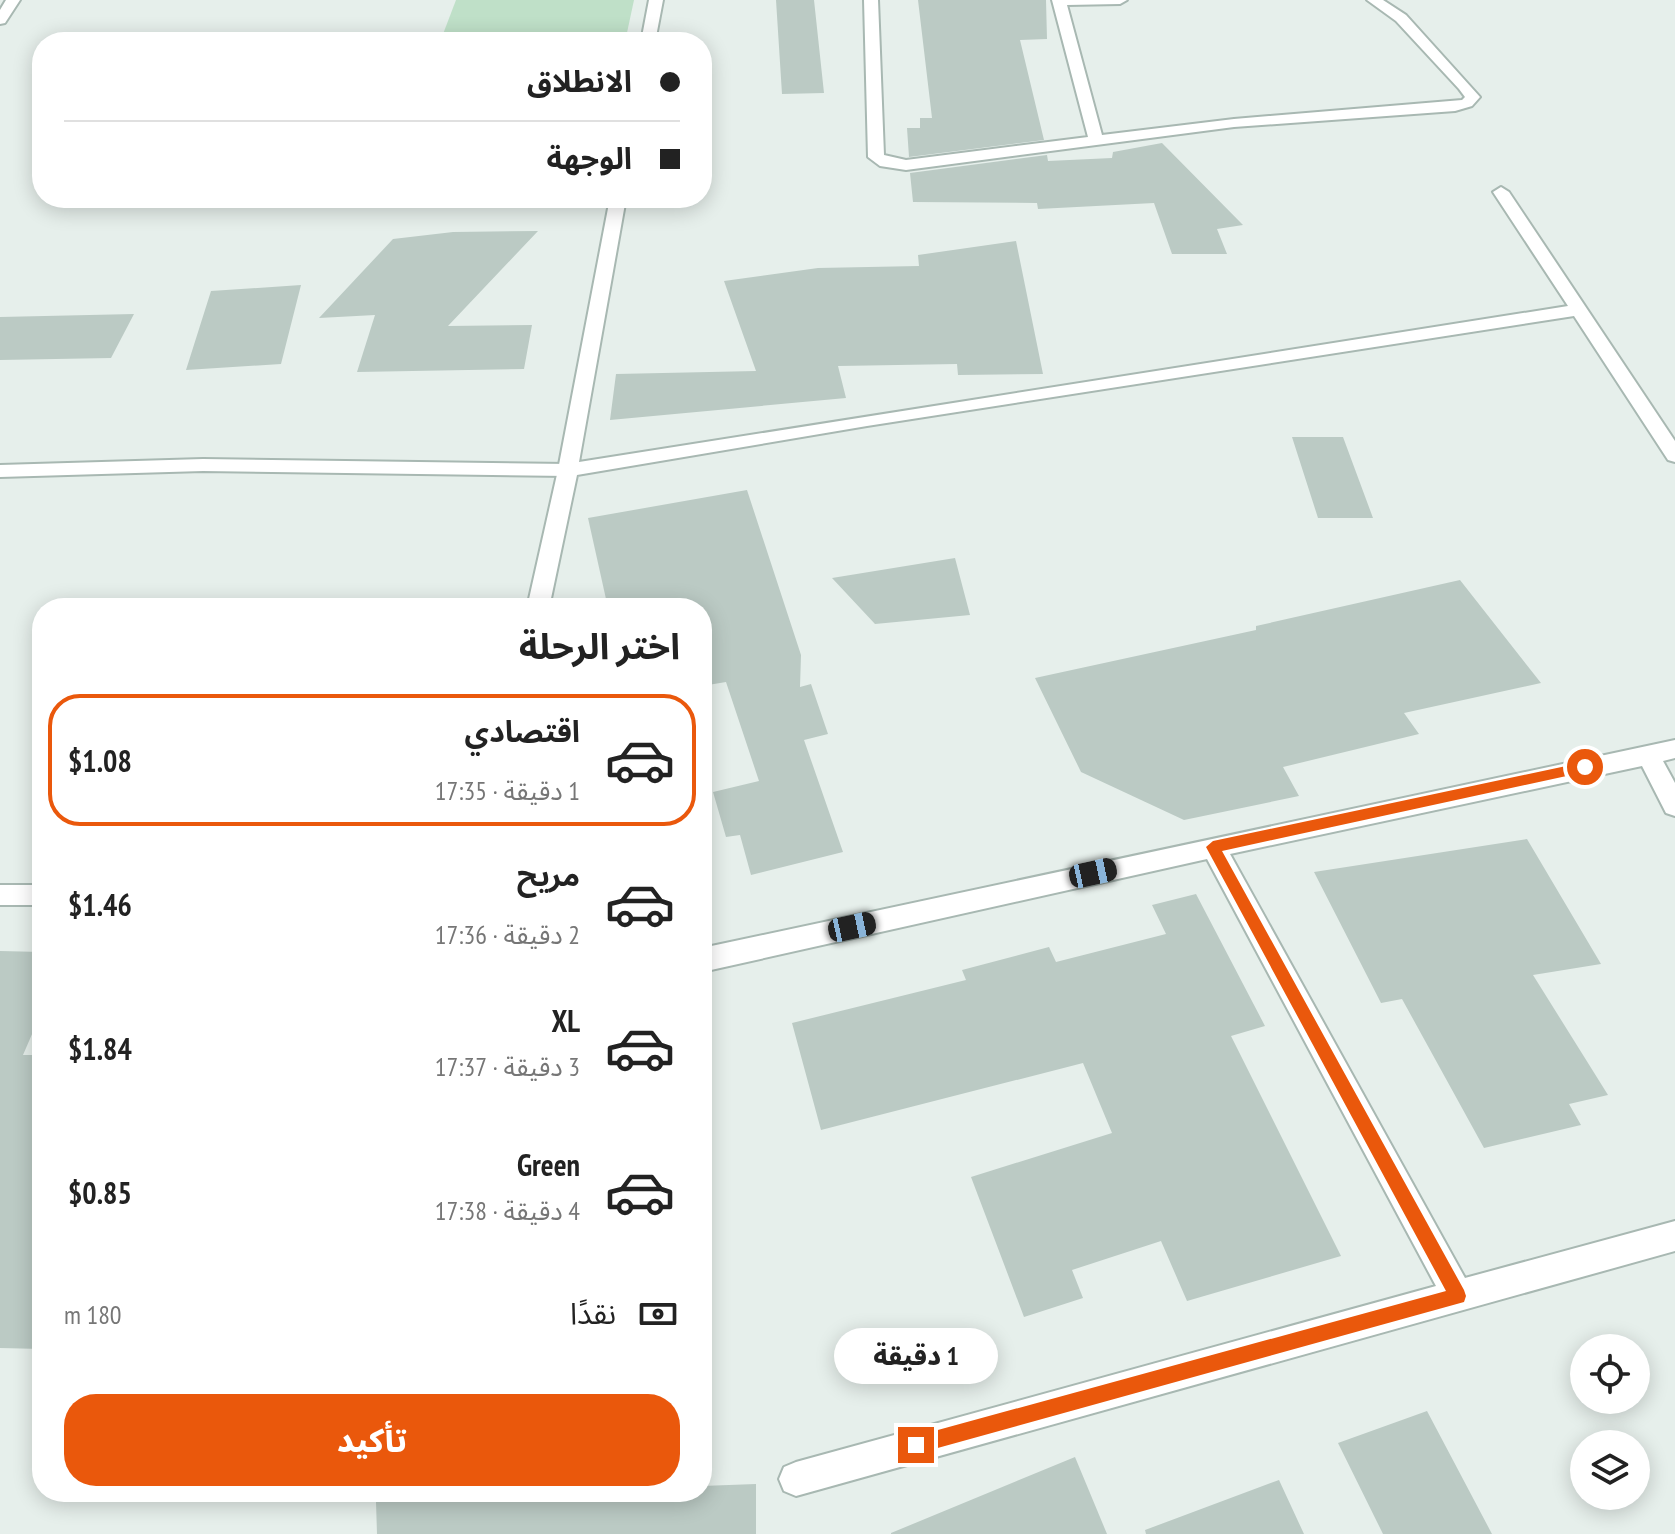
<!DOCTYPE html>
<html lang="ar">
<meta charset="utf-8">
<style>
body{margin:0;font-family:"PT Sans Narrow","Noto Sans Arabic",sans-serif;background:#f6f6f6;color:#222;direction:rtl;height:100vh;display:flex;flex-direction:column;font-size:30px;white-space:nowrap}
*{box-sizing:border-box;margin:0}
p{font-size:26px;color:#767676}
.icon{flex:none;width:44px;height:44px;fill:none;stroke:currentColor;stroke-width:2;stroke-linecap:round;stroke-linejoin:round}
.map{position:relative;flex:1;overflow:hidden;direction:ltr}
.panel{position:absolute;left:32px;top:598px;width:680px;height:904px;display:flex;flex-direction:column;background:#fff;border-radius:32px;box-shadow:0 4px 20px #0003;direction:rtl}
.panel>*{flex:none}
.hud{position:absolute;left:32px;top:32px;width:680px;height:176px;border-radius:32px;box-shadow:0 4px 20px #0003;direction:rtl;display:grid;align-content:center;height:176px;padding:0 32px;background:#fff}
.fabs{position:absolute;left:1570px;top:1334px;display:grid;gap:16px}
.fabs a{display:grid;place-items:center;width:80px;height:80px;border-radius:50%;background:#fff;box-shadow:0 4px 20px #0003;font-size:40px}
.end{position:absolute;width:36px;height:36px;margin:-18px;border:10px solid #ea580c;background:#fff;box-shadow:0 0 0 4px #fff}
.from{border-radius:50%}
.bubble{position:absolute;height:56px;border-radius:28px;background:#fff;box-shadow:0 4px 20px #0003;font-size:26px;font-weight:800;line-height:56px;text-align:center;direction:rtl}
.car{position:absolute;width:24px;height:48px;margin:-24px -12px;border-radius:10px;box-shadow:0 0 6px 2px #0007;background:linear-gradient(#222 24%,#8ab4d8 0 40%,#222 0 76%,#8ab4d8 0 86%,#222 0)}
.hud b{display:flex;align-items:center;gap:28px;height:76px;font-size:30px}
.hud b+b{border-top:2px solid #e0e0e0}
.hud i{width:20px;height:20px;background:#222}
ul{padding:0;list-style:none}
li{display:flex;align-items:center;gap:24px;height:132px;margin:0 16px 12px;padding:0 16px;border:4px solid transparent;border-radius:32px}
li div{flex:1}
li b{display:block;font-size:30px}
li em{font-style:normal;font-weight:800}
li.on{border-color:#ea580c}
li>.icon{width:72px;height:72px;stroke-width:1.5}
h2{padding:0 32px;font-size:36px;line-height:96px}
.pay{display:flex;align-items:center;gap:20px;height:88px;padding:0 32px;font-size:30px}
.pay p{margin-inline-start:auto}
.primary-button{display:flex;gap:16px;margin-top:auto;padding:16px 32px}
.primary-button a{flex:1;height:92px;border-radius:32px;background:#ea580c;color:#fff;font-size:32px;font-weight:800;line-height:92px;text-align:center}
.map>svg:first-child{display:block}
.green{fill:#bfe0c8}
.building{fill:#bbcac4}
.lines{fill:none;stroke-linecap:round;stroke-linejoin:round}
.service-casing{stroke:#a8b8b2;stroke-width:4}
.minor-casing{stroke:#a8b8b2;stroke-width:4}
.service{fill:#fff;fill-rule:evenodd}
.minor{fill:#fff;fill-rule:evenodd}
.route{fill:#ea580c}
</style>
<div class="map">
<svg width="1675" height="1534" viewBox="0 0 1675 1534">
<rect width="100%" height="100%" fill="#e6efeb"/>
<path class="green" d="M456,0H634L625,42H440Z"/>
<path class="building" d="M776,0H814L824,93L782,94Z
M918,0H1046L1047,39L1020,40L1044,140L909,157L907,128H920V118H932Z
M1162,143L1243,225L1217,229L1227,254H1172L1154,203L1038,209L1037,203L913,202L910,173L1047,155L1048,161L1112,158L1113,152Z
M538,231L448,326L532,325L524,369L357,372L375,315L319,318L393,239L453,232Z
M1016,241L1043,374L958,375L957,364L838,366L846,398L610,420L616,374L756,371L724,281L818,268L919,266L918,255Z
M301,285L281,364L186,370L211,291Z
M134,314L111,358L0,360V317Z
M1292,437H1343L1373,518H1318Z
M747,490L801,655L800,687L811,684L828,734L804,740L843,852L751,875L740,835L726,837L713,792L759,781L726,682L702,686V608H608L588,518Z
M955,558L970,615L875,624L832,578Z
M1460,580L1541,683L1404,713L1419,734L1283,767L1299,796L1184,820L1081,772L1035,678L1256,630V626Z
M1527,839L1601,964L1533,975L1608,1095L1569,1104L1581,1125L1484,1148L1402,999L1381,1003L1314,872Z
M1196,894L1265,1026L1231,1036L1341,1256L1187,1301L1161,1241L1072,1270L1083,1298L1024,1317L971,1177L1112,1133L1083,1063L821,1130L792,1023L966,980L962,970L1049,947L1056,962L1166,934L1152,905Z
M0,951L42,952V1011L23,1055H42V1349L0,1348Z
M1427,1411L1492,1534H1383L1338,1443Z
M1075,1457L1107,1534H891V1533Z
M1279,1480L1304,1534H1146L1145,1530Z
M756,1484V1534H377L376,1502L588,1492H702V1486Z"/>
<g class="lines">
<g class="service-casing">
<path id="service" d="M203,459L568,464L577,470L568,476L203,471L0,477V465Z
M0,885H42V905H0Z"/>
</g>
<g class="minor-casing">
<path id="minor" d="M6,0H20L5,23L0,24V10Z
M649,0H663L655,42H641Z
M864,0H878L884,155L906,160L1088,137L1052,0H1127L1120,4L1067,5L1102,135L1234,119L1462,100L1465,97L1459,89L1396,21L1367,0H1383L1406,15L1480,97L1472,106L1455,111L1234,127L906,170L880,166L868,157Z
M1501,187L1509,192L1675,441V462L1668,460L1574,316L867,426L577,475L549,608H527L558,470L610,198H626L579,462L1568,306L1493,192Z
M1675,740V758L1663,761L1675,783V816L1666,813L1642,766L1230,854L1465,1278L1675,1221V1251L796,1496L784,1491L779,1479L784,1467L796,1462L1436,1286L1207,859L702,972V948Z"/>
</g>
<use href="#service" class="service"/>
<use href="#minor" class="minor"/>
</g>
<path class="route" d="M1585,762L1592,767L1585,772L1222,851L1464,1290L1466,1296L1464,1302L916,1454L910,1452L907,1445L910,1439L916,1436L1446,1291L1206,847L1213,841Z"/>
</svg>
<div class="fabs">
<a><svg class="icon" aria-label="locate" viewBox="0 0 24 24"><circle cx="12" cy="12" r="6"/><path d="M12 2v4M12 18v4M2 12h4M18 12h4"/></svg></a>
<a><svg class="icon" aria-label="layers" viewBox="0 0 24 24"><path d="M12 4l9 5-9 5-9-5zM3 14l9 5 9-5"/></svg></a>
</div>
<i class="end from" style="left:1585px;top:767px"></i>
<i class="end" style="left:916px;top:1445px"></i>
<div class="bubble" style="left:834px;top:1328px;width:164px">1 دقيقة</div>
<i class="car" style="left:1093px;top:873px;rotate:78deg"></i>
<i class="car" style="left:852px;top:927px;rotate:78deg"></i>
<div class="hud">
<b><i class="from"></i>الانطلاق</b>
<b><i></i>الوجهة</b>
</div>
<section class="panel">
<h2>اختر الرحلة</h2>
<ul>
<li class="on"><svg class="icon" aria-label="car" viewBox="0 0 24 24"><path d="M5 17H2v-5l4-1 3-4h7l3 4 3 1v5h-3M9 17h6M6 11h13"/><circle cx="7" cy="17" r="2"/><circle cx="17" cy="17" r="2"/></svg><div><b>اقتصادي</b><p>1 دقيقة · 17:35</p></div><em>$1.08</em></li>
<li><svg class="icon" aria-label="car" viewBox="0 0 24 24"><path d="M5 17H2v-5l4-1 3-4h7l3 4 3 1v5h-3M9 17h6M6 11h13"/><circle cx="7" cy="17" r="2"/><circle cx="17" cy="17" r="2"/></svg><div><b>مريح</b><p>2 دقيقة · 17:36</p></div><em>$1.46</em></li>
<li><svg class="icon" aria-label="car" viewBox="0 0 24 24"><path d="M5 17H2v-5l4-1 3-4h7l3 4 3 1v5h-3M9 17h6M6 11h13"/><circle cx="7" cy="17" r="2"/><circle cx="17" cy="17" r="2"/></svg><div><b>XL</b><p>3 دقيقة · 17:37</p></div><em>$1.84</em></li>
<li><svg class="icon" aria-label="car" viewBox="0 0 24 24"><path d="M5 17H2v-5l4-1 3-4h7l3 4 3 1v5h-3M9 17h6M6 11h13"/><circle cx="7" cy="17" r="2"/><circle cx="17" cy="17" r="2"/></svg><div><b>Green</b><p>4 دقيقة · 17:38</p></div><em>$0.85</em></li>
</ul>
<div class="pay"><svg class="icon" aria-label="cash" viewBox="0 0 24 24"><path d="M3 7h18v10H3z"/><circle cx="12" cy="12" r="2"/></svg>نقدًا<p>180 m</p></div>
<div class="primary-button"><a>تأكيد</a></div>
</section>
</div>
